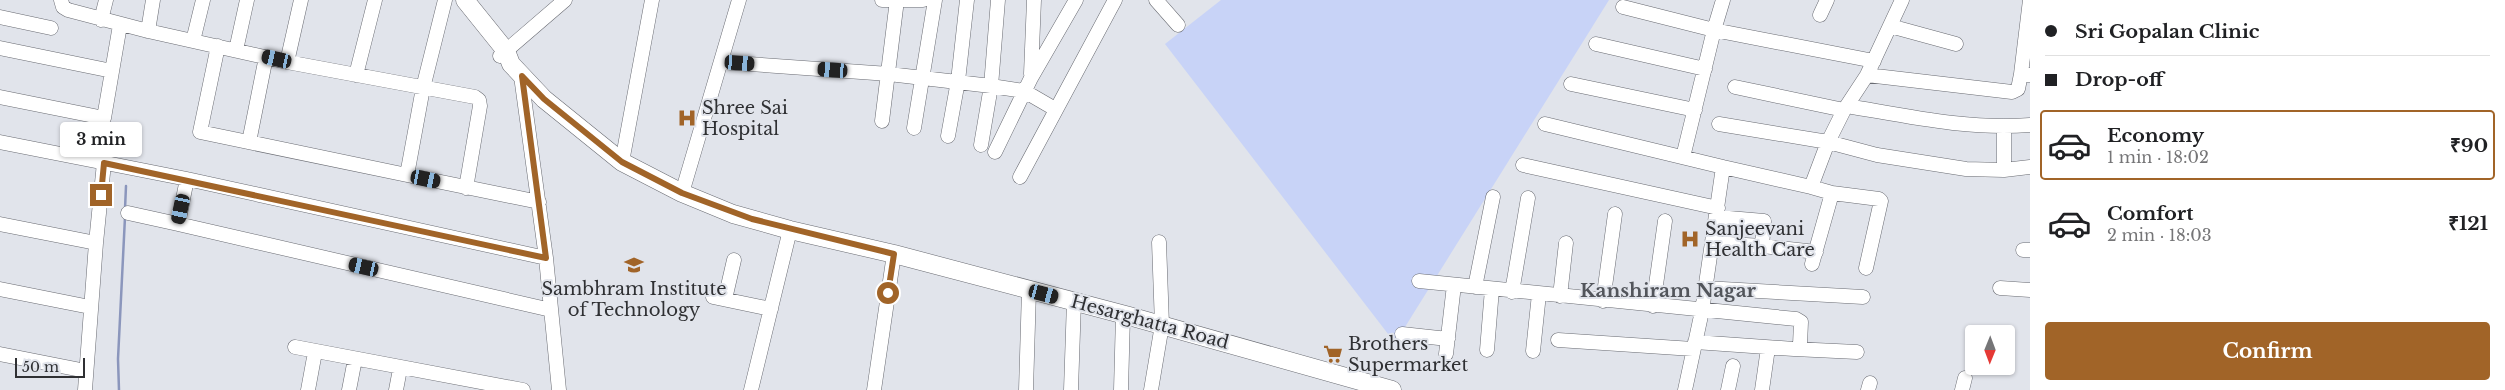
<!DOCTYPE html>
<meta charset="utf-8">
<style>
body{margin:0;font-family:"Libre Baskerville",serif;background:#f6f6f6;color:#202124;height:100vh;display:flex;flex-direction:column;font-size:19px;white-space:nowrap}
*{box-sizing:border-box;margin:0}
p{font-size:16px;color:#757577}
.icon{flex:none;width:28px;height:28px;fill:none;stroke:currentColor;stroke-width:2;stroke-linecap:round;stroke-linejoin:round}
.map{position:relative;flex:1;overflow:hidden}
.details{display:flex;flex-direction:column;background:#fff;width:475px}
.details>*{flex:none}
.banner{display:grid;align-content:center;height:110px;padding:0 15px;background:#fff}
.needle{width:32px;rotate:181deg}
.controls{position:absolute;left:1965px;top:325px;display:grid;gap:10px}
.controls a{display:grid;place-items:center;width:50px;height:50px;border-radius:5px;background:#fff;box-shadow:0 1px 4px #0004;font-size:25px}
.scale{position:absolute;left:15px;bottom:12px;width:70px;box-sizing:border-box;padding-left:5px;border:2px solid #2f3033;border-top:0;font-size:14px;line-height:18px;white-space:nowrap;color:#2f3033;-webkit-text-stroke:4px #e1e4eb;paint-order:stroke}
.end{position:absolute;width:22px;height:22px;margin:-11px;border:6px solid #a16428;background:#fff;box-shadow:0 0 0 2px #fff}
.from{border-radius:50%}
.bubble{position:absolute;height:35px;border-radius:5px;background:#fff;box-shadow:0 1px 4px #0004;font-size:16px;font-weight:800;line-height:35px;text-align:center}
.car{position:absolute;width:15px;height:30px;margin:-15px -8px;border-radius:6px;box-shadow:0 0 4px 1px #0007;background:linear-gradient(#222 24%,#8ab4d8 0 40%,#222 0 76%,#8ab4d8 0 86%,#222 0)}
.banner b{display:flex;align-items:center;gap:18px;height:48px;font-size:19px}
.banner b+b{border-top:1px solid #e0e0e0}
.banner i{width:12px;height:12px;background:#202124}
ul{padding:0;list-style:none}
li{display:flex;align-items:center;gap:15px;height:70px;margin:0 10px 8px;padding:0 5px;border:2px solid transparent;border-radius:5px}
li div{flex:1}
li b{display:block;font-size:19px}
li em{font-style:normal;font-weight:800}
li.current{border-color:#a16428}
li>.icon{width:45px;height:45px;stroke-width:1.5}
.cta{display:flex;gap:10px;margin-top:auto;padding:10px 15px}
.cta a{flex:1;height:58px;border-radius:5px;background:#a16428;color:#fff;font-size:20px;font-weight:800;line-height:58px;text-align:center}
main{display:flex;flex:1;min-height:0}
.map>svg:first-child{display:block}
.green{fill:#c8d3f7}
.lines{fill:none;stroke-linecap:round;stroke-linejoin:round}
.stream{stroke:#8b96bc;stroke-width:2.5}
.minor-casing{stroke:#696b72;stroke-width:15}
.major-casing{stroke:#696b72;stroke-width:19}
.minor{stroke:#fff;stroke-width:14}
.major{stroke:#fff;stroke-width:18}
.route{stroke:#a16428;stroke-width:6}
.labels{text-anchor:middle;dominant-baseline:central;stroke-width:4;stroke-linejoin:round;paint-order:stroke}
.poi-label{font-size:18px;fill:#2f3033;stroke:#e1e4eb;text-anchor:start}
.street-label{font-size:18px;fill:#2f3033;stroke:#e1e4eb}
.neighbourhood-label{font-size:19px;font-weight:bold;fill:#52555b;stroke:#e1e4eb}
</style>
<main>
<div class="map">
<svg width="2030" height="390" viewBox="0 0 2030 390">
<rect width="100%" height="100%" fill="#e1e4eb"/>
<path class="green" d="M1221,0H1609L1395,343L1165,44Z"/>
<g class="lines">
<path class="stream" d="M125,209L126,186
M119,390L118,359L125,217"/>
<g class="minor-casing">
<path id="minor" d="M61,0L63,7L68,10L148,31L287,62L475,97L479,100L480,106L466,188
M882,0H923
M1156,0L1178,25
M1623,7L1714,30L1874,61
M1820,15L1827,0
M0,17L51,28
M101,20L106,0
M1890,26L1956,44
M148,31L153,0
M193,41L203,0
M1596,44L1705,69
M218,46L200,132L407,175L423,88L445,0
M0,48L112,71
M236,50L247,0
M500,56L565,0
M287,62L301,0
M721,62L889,74L991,86L1024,91L1055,109
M1031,74L1034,0
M2021,74L2030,0
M356,75L375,0
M1867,75L2012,92L2018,89L2021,74L2030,75
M521,76L546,258L559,390
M1571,84L1695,110
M1735,87L1844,110
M0,97L104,118L120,25
M1847,106C1907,116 1968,130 2030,125
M882,121L897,0
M1545,124L1723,167
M1719,124L1828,142L1877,155L1966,169L2004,170L2030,167
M914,128L935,0
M948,136L958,81L967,0
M0,142L187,179L546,258
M249,142L266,57
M981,145L991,86L998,0
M995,152L1031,78L1076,0
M1683,157L1714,30L1723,0
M622,162L652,0
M1523,165L1718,208
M2004,170V127
M407,175L539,202
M1020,177L1115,0
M187,179L178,224L551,310
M1811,187L1832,193L1879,199L1881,201L1866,268
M682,193L739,0
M128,213L178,224
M0,224L96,243
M1713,243L1762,246L1764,221L1717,217
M1762,246L1816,252
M2023,250H2030
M1812,264L1832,193
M1419,281L1796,319L1801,322L1800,345L1794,349L1695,342
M1475,287L1493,197
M1705,288L1863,297
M2000,288L2030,290
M0,289L90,307
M1512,292L1528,198
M1560,296L1566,243
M713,297L771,309
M725,299L734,260
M1603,301L1615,214
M1653,306L1665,221
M1402,334L1448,339
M1558,340L1693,349
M295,347L523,390
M1794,349L1857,352
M1487,350L1492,289
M1533,351L1539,294
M0,354L86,371
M1446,354L1454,285
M85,390L96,243L104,163
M308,390L315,352
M349,390L355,359
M396,390L400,369
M751,390L790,230
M874,390L894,254
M1026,390L1029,290
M1071,390L1074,301
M1121,390L1123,315
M1151,390L1162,325L1159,242
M1685,390L1702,311L1723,167L1811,187L1828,142L1844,110L1867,75L1902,0
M1728,390L1733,366
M1762,390L1768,348
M1868,390L1870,383
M1962,390L1965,378"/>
</g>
<g class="major-casing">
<path id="major" d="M465,0L506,51L511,64L544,99L622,162L682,193L733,214L790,230L894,254L1129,316L1392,390"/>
</g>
<use href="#minor" class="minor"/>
<use href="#major" class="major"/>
</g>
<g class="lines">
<path class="route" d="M101,195L104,163L546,258L522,76L544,99L622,162L682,193L752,219L894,254L888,293"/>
</g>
<defs>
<g id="hospital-bare" transform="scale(1.5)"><path d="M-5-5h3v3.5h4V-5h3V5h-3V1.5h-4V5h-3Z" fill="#a16428" stroke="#e1e4eb" stroke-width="2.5" paint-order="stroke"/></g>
<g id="university-bare" transform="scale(1.5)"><path d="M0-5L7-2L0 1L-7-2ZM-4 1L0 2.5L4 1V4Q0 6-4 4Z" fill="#a16428" stroke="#e1e4eb" stroke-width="2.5" paint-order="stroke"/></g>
<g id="supermarket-bare" transform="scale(1.5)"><path d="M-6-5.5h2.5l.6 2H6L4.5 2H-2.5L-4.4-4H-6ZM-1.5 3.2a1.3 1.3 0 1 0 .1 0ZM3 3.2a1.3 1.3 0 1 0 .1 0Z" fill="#a16428" stroke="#e1e4eb" stroke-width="2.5" paint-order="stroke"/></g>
</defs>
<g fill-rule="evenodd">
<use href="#hospital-bare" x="687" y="118"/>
<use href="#hospital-bare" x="1690" y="239"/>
<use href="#university-bare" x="634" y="265"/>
<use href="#supermarket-bare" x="1333" y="354"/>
</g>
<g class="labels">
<g class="poi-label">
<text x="702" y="108">Shree Sai<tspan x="702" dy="21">Hospital</tspan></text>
<text x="1705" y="229">Sanjeevani<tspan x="1705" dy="21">Health Care</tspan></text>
<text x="634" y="289" text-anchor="middle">Sambhram Institute<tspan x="634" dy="21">of Technology</tspan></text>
<text x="1348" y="344">Brothers<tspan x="1348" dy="21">Supermarket</tspan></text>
</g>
<g class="street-label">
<text transform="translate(1150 322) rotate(15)">Hesarghatta Road</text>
</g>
<g class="neighbourhood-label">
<text x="1668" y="290">Kanshiram Nagar</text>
</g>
</g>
</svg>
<div class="controls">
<a><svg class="needle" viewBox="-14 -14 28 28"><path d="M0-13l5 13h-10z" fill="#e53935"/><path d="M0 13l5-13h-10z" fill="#757577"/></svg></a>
</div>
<div class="scale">50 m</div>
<i class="end from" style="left:888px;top:293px"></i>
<i class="end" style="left:101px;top:195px"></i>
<div class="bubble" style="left:60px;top:122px;width:82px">3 min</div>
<i class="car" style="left:277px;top:59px;rotate:283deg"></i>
<i class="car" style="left:740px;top:63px;rotate:94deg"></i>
<i class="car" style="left:833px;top:70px;rotate:274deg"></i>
<i class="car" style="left:426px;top:179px;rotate:102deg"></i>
<i class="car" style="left:181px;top:209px;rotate:192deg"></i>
<i class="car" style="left:364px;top:267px;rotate:283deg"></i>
<i class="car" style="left:1044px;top:294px;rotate:105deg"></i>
</div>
<section class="details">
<div class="banner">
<b><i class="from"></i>Sri Gopalan Clinic</b>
<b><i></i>Drop-off</b>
</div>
<ul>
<li class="current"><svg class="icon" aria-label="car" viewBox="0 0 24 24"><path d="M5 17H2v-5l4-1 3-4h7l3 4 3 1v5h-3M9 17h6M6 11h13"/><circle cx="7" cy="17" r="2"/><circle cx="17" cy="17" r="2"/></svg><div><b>Economy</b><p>1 min · 18:02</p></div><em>₹90</em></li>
<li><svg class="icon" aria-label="car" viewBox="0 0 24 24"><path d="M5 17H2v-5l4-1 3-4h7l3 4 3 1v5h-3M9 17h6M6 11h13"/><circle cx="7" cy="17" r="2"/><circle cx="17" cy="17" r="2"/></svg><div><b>Comfort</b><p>2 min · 18:03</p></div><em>₹121</em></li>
</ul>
<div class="cta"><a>Confirm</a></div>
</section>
</main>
